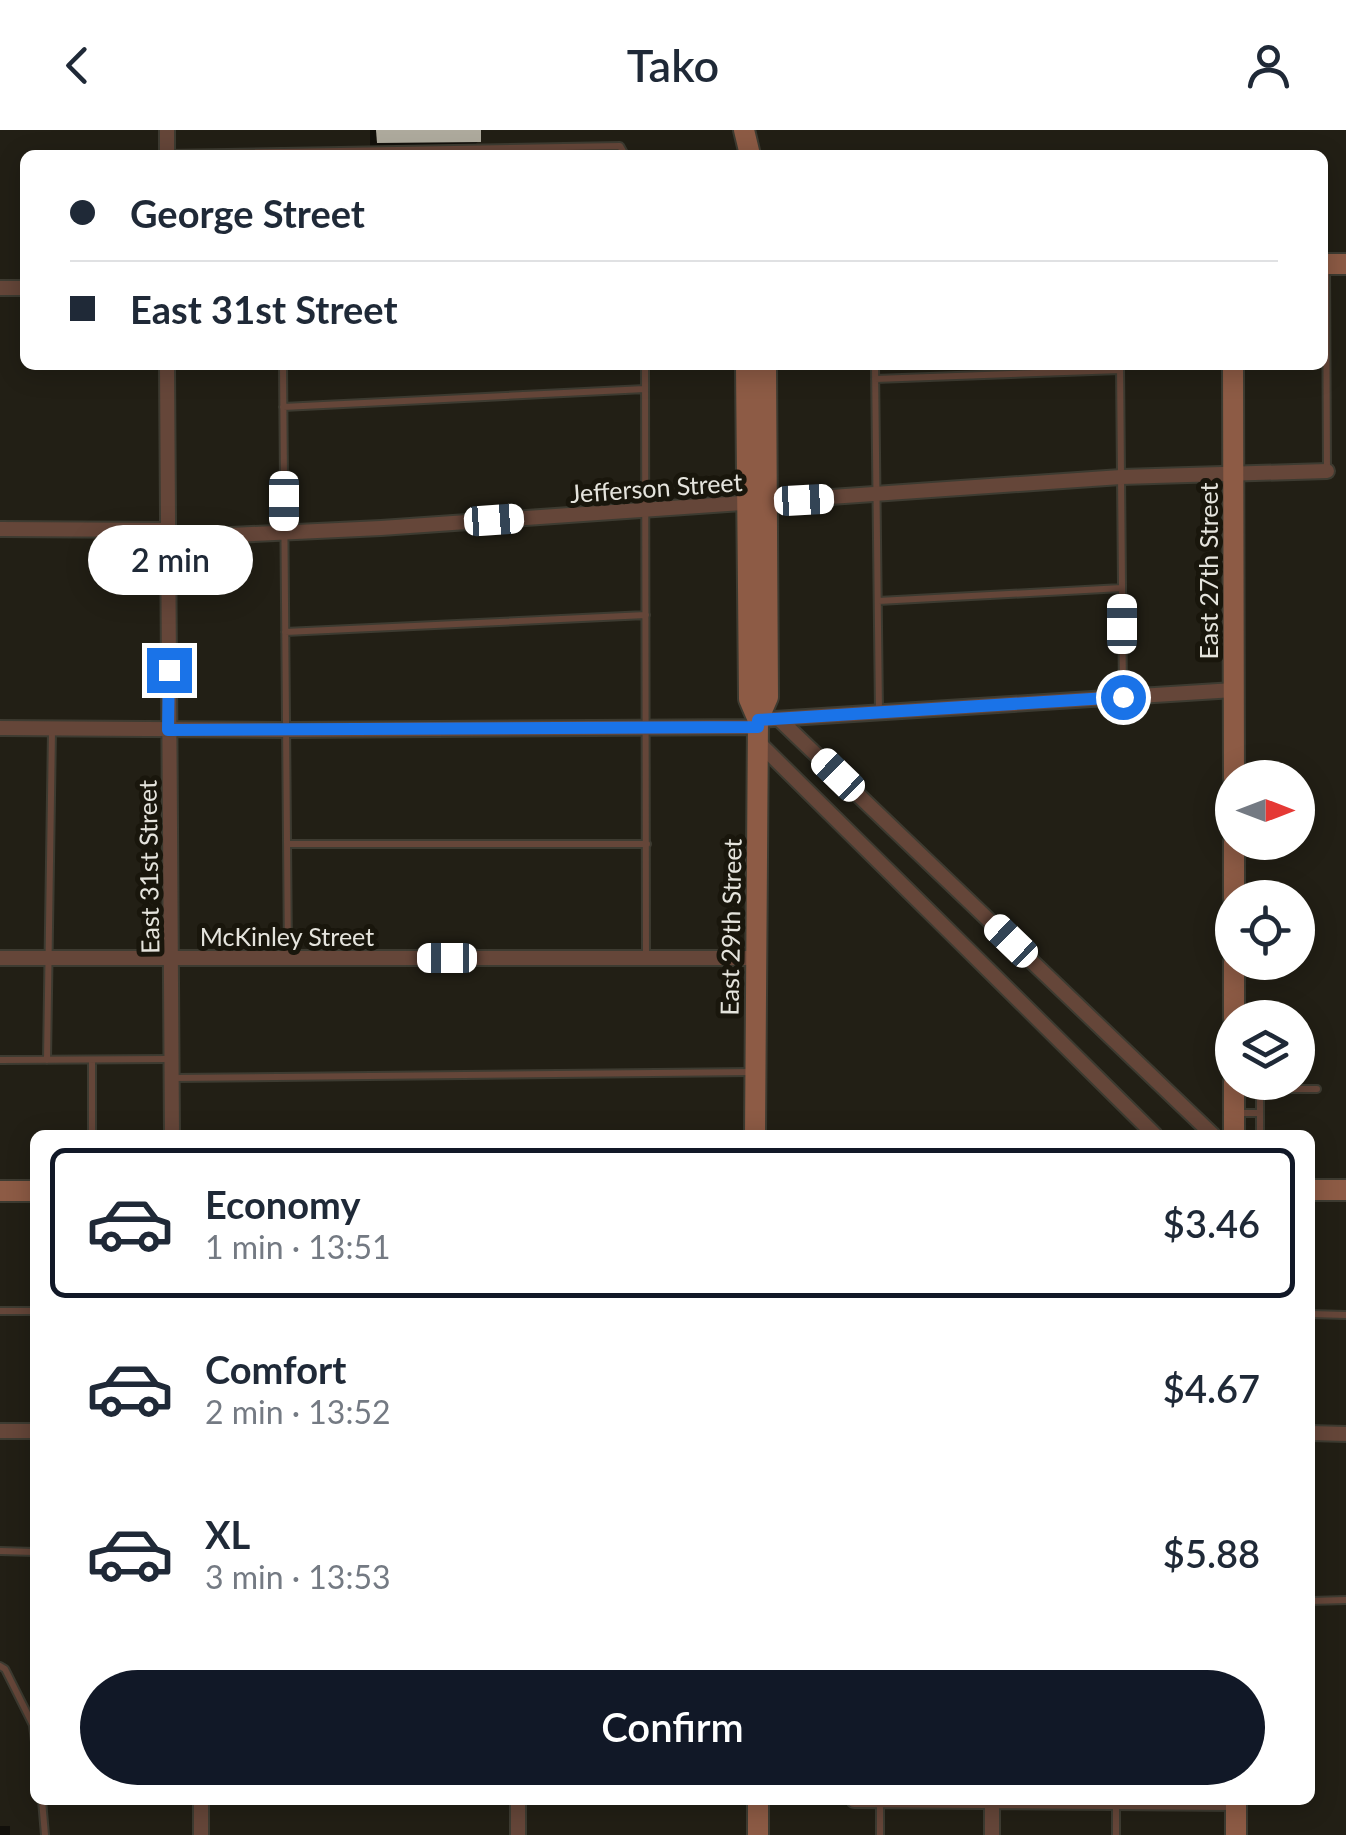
<!DOCTYPE html>
<meta charset="utf-8">
<style>
body{margin:0;font-family:Lato,sans-serif;background:#f2f2f3;color:#1f2937;height:100vh;display:flex;flex-direction:column;font-size:38px;white-space:nowrap}
*{box-sizing:border-box;margin:0}
p{font-size:32px;color:#747a83}
.icon{flex:none;width:55px;height:55px;fill:none;stroke:currentColor;stroke-width:2;stroke-linecap:round;stroke-linejoin:round}
.map{position:relative;flex:1;overflow:hidden}
.side{position:absolute;left:30px;top:1000px;width:1285px;height:675px;display:flex;flex-direction:column;background:#fff;border-radius:15px;box-shadow:0 5px 25px #0003}
.side>*{flex:none}
.guide{position:absolute;left:20px;top:20px;width:1308px;height:220px;border-radius:15px;box-shadow:0 5px 25px #0003;display:grid;align-content:center;height:220px;padding:0 50px;background:#fff}
.needle{width:65px;rotate:90deg}
.controls{position:absolute;left:1215px;top:630px;display:grid;gap:20px}
.controls a{display:grid;place-items:center;width:100px;height:100px;border-radius:50%;background:#fff;box-shadow:0 5px 25px #0003;font-size:50px}
.end{position:absolute;width:45px;height:45px;margin:-22px;border:12px solid #1a73e8;background:#fff;box-shadow:0 0 0 5px #fff}
.from{border-radius:50%}
.bubble{position:absolute;height:70px;border-radius:35px;background:#fff;box-shadow:0 5px 25px #0003;font-size:32px;font-weight:600;line-height:70px;text-align:center}
.car{position:absolute;width:30px;height:60px;margin:-30px -15px;border-radius:12px;box-shadow:0 0 8px 2px #0007;background:linear-gradient(#fff 24%,#345 0 40%,#fff 0 76%,#345 0 86%,#fff 0)}
.guide b{display:flex;align-items:center;gap:35px;height:95px;font-size:38px}
.guide b+b{border-top:2px solid #e0e1e3}
.guide i{width:25px;height:25px;background:#1f2937}
ul{padding:18px 0 0;list-style:none}
li{display:flex;align-items:center;gap:30px;height:150px;margin:0 20px 15px;padding:0 30px;border:5px solid transparent;border-radius:15px}
li div{flex:1}
li b{display:block;font-size:38px}
li em{font-style:normal;font-weight:600}
li.selected{border-color:#111827}
li>.icon{width:90px;height:90px;stroke-width:1.5}
.cta{display:flex;gap:20px;margin-top:auto;padding:20px 50px}
.cta a{flex:1;height:115px;border-radius:60px;background:#111827;color:#fff;font-size:40px;font-weight:600;line-height:115px;text-align:center}
header{display:flex;justify-content:space-between;align-items:center;height:130px;padding:0 50px;background:#fff;font-size:45px;font-weight:600}
.map>svg:first-child{display:block}
.shadow{fill:#0007}
.building{fill:#aeaa9d}
.lines{fill:none;stroke-linecap:round;stroke-linejoin:round}
.lane-casing{stroke:#3d3b31;stroke-width:10}
.street-casing{stroke:#3d3b31;stroke-width:18}
.secondary-casing{stroke:#3d3b31;stroke-width:24}
.lane{stroke:#654639;stroke-width:6}
.street{stroke:#654639;stroke-width:14}
.secondary{stroke:#8d5b45;stroke-width:20}
.route{stroke:#1a73e8;stroke-width:12}
.labels{text-anchor:middle;dominant-baseline:central;stroke-width:10;stroke-linejoin:round;paint-order:stroke}
.street-label{font-size:25px;fill:#e5e4dd;stroke:#19160c}
</style>
<header><svg class="icon" aria-label="back" viewBox="0 0 24 24"><path d="M15 5l-7 7 7 7"/></svg>Tako<svg class="icon" aria-label="person" viewBox="0 0 24 24"><circle cx="12" cy="8" r="4"/><path d="M4 21q1-7 8-7t8 7"/></svg></header>
<div class="map">
<svg width="1346" height="1705" viewBox="0 0 1346 1705">
<rect width="100%" height="100%" fill="#221f15"/>
<path class="shadow" d="M370,0H478L479,11L471,18L370,20Z
M0,1696H10V1705H0Z"/>
<path class="building" d="M376,0H481V12L377,13Z"/>
<g class="lines">
<g class="lane-casing">
<path id="lane" d="M167,24L620,16L625,25
M1326,137L1327,340
M283,235L288,828
M645,235L646,828
M875,235L879,583
M1120,235L1123,567
M875,249L1120,240
M283,277L645,259
M878,471L1122,458
M285,502L646,485
M288,714H647
M0,930L169,929
M47,930L52,600
M173,948L753,942
M1237,983H1260
M92,1005V930
M1260,1005V959H1317
M0,1181H35
M1310,1184L1346,1185
M0,1421L35,1422
M1310,1471L1346,1470
M0,1536L5,1539L33,1595L35,1612
M42,1670L45,1705
M880,1671V1705
M1116,1671V1705"/>
</g>
<g class="street-casing">
<path id="street" d="M167,0V25
M0,158H25
M167,235L172,1005
M0,399L168,400
M168,408L381,398L1121,347L1327,341
M758,590L1234,560
M780,590L1213,1005
M0,598L286,600L758,597
M758,612L1155,1005
M0,828H754
M0,1301H35
M1310,1303L1346,1304
M854,1670L1236,1673
M201,1705V1670
M518,1705V1670
M992,1705V1670"/>
</g>
<g class="secondary-casing">
<path id="secondary" d="M744,0L750,25
M1322,134H1346
M746,235L749,569L758,590
M1233,235L1234,648
M1234,712V768
M1234,832V888
M1234,952V1005
M755,1005L758,590L768,567L766,235
M1310,1060H1346
M0,1061H35
M758,1670V1705
M1236,1705V1670"/>
</g>
<use href="#lane" class="lane"/>
<use href="#street" class="street"/>
<use href="#secondary" class="secondary"/>
</g>
<g class="lines">
<path class="route" d="M169,540L168,600L758,597V590L1123,567"/>
</g>
<g class="labels">
<g class="street-label">
<text transform="translate(656 357) rotate(-4)">Jefferson Street</text>
<text transform="translate(1208 441) rotate(-90)">East 27th Street</text>
<text transform="translate(148 737) rotate(-91)">East 31st Street</text>
<text transform="translate(730 797) rotate(-89)">East 29th Street</text>
<text x="287" y="806">McKinley Street</text>
</g>
</g>
</svg>
<div class="controls">
<a><svg class="needle" viewBox="-14 -14 28 28"><path d="M0-13l5 13h-10z" fill="#e53935"/><path d="M0 13l5-13h-10z" fill="#747a83"/></svg></a>
<a><svg class="icon" aria-label="locate" viewBox="0 0 24 24"><circle cx="12" cy="12" r="6"/><path d="M12 2v4M12 18v4M2 12h4M18 12h4"/></svg></a>
<a><svg class="icon" aria-label="layers" viewBox="0 0 24 24"><path d="M12 4l9 5-9 5-9-5zM3 14l9 5 9-5"/></svg></a>
</div>
<i class="end from" style="left:1123px;top:567px"></i>
<i class="end" style="left:169px;top:540px"></i>
<div class="bubble" style="left:88px;top:395px;width:165px">2 min</div>
<i class="car" style="left:804px;top:370px;rotate:87deg"></i>
<i class="car" style="left:284px;top:371px;rotate:180deg"></i>
<i class="car" style="left:494px;top:390px;rotate:86deg"></i>
<i class="car" style="left:1122px;top:494px;rotate:0deg"></i>
<i class="car" style="left:838px;top:645px;rotate:314deg"></i>
<i class="car" style="left:1011px;top:811px;rotate:314deg"></i>
<i class="car" style="left:447px;top:828px;rotate:270deg"></i>
<div class="guide">
<b><i class="from"></i>George Street</b>
<b><i></i>East 31st Street</b>
</div>
<section class="side">
<ul>
<li class="selected"><svg class="icon" aria-label="car" viewBox="0 0 24 24"><path d="M5 17H2v-5l4-1 3-4h7l3 4 3 1v5h-3M9 17h6M6 11h13"/><circle cx="7" cy="17" r="2"/><circle cx="17" cy="17" r="2"/></svg><div><b>Economy</b><p>1 min · 13:51</p></div><em>$3.46</em></li>
<li><svg class="icon" aria-label="car" viewBox="0 0 24 24"><path d="M5 17H2v-5l4-1 3-4h7l3 4 3 1v5h-3M9 17h6M6 11h13"/><circle cx="7" cy="17" r="2"/><circle cx="17" cy="17" r="2"/></svg><div><b>Comfort</b><p>2 min · 13:52</p></div><em>$4.67</em></li>
<li><svg class="icon" aria-label="car" viewBox="0 0 24 24"><path d="M5 17H2v-5l4-1 3-4h7l3 4 3 1v5h-3M9 17h6M6 11h13"/><circle cx="7" cy="17" r="2"/><circle cx="17" cy="17" r="2"/></svg><div><b>XL</b><p>3 min · 13:53</p></div><em>$5.88</em></li>
</ul>
<div class="cta"><a>Confirm</a></div>
</section>
</div>
